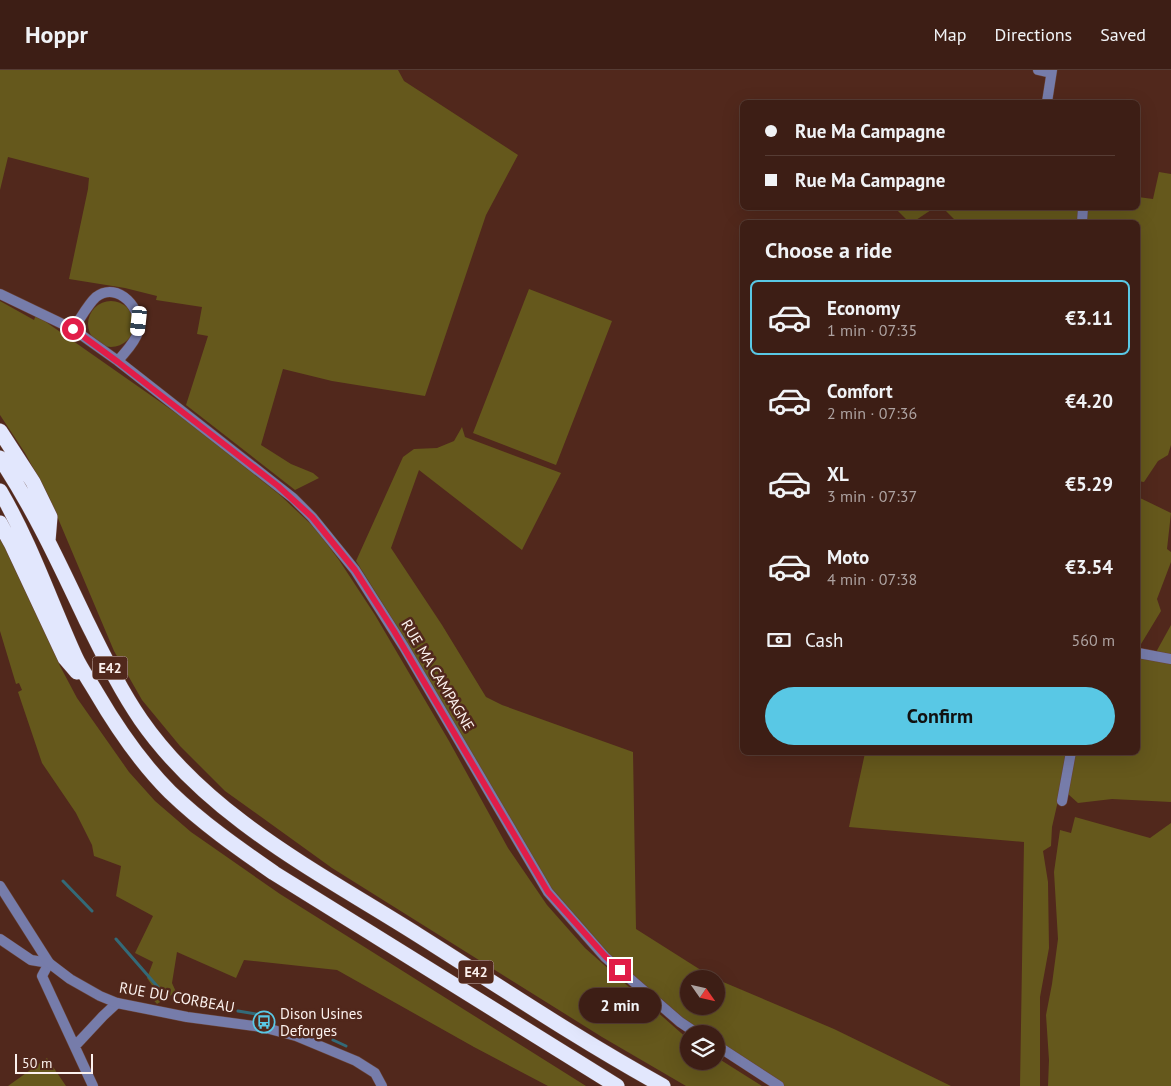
<!DOCTYPE html>
<meta charset="utf-8">
<style>
body{margin:0;font-family:"PT Sans",sans-serif;background:#482b22;color:#f1f3f6;height:100vh;display:flex;flex-direction:column;font-size:19px;white-space:nowrap}
*{box-sizing:border-box;margin:0}
p{font-size:16px;color:#ada2a0}
.icon{flex:none;width:28px;height:28px;fill:none;stroke:currentColor;stroke-width:2;stroke-linecap:round;stroke-linejoin:round}
.map{position:relative;flex:1;overflow:hidden}
.details{position:absolute;left:740px;top:150px;width:400px;height:535px;display:flex;flex-direction:column;background:#3d1e15;border-radius:8px;box-shadow:0 5px 20px #0002,0 0 0 1px #563c34}
.details>*{flex:none}
.banner{position:absolute;left:740px;top:30px;width:400px;height:110px;border-radius:8px;box-shadow:0 5px 20px #0002,0 0 0 1px #563c34;display:grid;align-content:center;height:110px;padding:0 25px;background:#3d1e15}
.needle{width:32px;rotate:124deg}
.tools{position:absolute;left:680px;top:900px;display:grid;gap:10px}
.tools a{display:grid;place-items:center;width:45px;height:45px;border-radius:50%;background:#3d1e15;box-shadow:0 5px 20px #0002,0 0 0 1px #563c34;font-size:25px}
.scale{position:absolute;left:15px;bottom:12px;width:78px;box-sizing:border-box;padding-left:5px;border:2px solid #fcf1ee;border-top:0;font-size:14px;line-height:18px;white-space:nowrap;color:#fcf1ee;-webkit-text-stroke:4px #51281c;paint-order:stroke}
.end{position:absolute;width:22px;height:22px;margin:-11px;border:6px solid #e11d48;background:#fff;box-shadow:0 0 0 2px #fff}
.from{border-radius:50%}
.bubble{position:absolute;height:35px;border-radius:18px;background:#3d1e15;box-shadow:0 5px 20px #0002,0 0 0 1px #563c34;font-size:16px;font-weight:600;line-height:35px;text-align:center}
.car{position:absolute;width:15px;height:30px;margin:-15px -8px;border-radius:6px;box-shadow:0 0 4px 1px #0007;background:linear-gradient(#fff 24%,#345 0 40%,#fff 0 76%,#345 0 86%,#fff 0)}
.banner b{display:flex;align-items:center;gap:18px;height:48px;font-size:19px}
.banner b+b{border-top:1px solid #563c34}
.banner i{width:12px;height:12px;background:#f1f3f6}
ul{padding:0;list-style:none}
li{display:flex;align-items:center;gap:15px;height:75px;margin:0 10px 8px;padding:0 15px;border:2px solid transparent;border-radius:8px}
li div{flex:1}
li b{display:block;font-size:19px}
li em{font-style:normal;font-weight:600}
li.selected{border-color:#59c8e5}
li>.icon{width:45px;height:45px;stroke-width:1.5}
h2{padding:0 25px;font-size:22px;line-height:60px}
.pay{display:flex;align-items:center;gap:12px;height:55px;padding:0 25px;font-size:19px}
.pay p{margin-inline-start:auto}
.action{display:flex;gap:10px;margin-top:auto;padding:10px 25px}
.action a{flex:1;height:58px;border-radius:30px;background:#59c8e5;color:#111;font-size:20px;font-weight:600;line-height:58px;text-align:center}
header{display:flex;align-items:center;gap:30px;box-sizing:border-box;height:70px;padding:0 25px;background:#3d1e15;border-bottom:1px solid #563c34}
header strong{font-size:24px}
nav{display:flex;gap:28px;margin-inline-start:auto;font-size:18px}
.map>svg:first-child{display:block}
.green{fill:#65581c}
.lines{fill:none;stroke-linecap:round;stroke-linejoin:round}
.stream{stroke:#336a78;stroke-width:3}
.minor-casing{stroke:#694439;stroke-width:11}
.tertiary-casing{stroke:#694439;stroke-width:11}
.motorway-casing{stroke:#694439;stroke-width:16}
.minor{stroke:#767caa;stroke-width:10}
.tertiary{stroke:#767caa;stroke-width:10}
.motorway{stroke:#e2e7fd;stroke-width:15}
.route{stroke:#e11d48;stroke-width:6}
.labels{text-anchor:middle;dominant-baseline:central;stroke-width:5;stroke-linejoin:round;paint-order:stroke}
.shield{fill:#51281c;stroke:#c9b5af;stroke-width:1}
.shield-label{font-size:14px;font-weight:bold;fill:#fcf1ee}
.street-label{font-size:15px;fill:#fcf1ee;stroke:#51281c}
.poi-label{font-size:15px;fill:#fcf1ee;stroke:#51281c;text-anchor:start}
</style>
<header>
<strong>Hoppr</strong>
<nav><a>Map</a><a>Directions</a><a>Saved</a></nav>
</header>
<div class="map">
<svg width="1171" height="1016" viewBox="0 0 1171 1016">
<rect width="100%" height="100%" fill="#51281c"/>
<path class="green" d="M0,0H398L404,11L518,85L486,145L425,326L332,311L283,299L261,375L291,394L313,403L319,408L295,420L186,335L208,266L197,264L202,237L156,230L157,226L125,218L69,209L88,119L89,108L8,87L0,120Z
M1159,102L1171,104V375L1168,385L1158,391L1144,412L1138,411V152H1086L1087,138H1138V127L1153,129Z
M895,138H934L913,152H909Z
M943,138H1079L1077,152H957Z
M529,219L612,251L556,395L473,363Z
M0,231L34,250L36,245L186,350L280,425L316,459L339,490L375,545L449,671L508,778L547,835L585,878L689,970V991H716V987L762,1016H686L602,967L332,798L225,721L180,676L142,630L114,581L49,427L25,383L0,345Z
M88 254a23 23 0 1 1 46 0a23 23 0 1 1-46 0Z
M462,357L465,367L561,403L527,470L522,480L419,400L391,478L442,555L486,627L502,635L633,682L636,859L715,909H689V936H716V909L834,959L951,1016H783L716,973V964H702L614,891L547,813L462,672L406,571L356,491L403,387L414,379L437,378L454,371Z
M1138,427L1171,443L1167,479L1171,482V492L1157,529L1161,541L1138,579Z
M0,466L36,539L60,596L77,628L129,702L155,731L191,762L280,824L586,1016H548L474,977L337,900L244,890L236,908L177,882L172,913L176,922L157,934L150,926L154,918L147,908L153,892L135,883L153,846L116,826L121,796L94,786L92,775L76,743L42,693L18,622L22,620L19,613L16,614L0,561Z
M1171,555V587L1155,584Z
M1138,587L1171,593V732L1112,729L1078,733L1068,724L1075,683L1138,682Z
M865,683H1069L1052,757L1051,776L1043,781L1048,812L1049,878L1040,927V1016H1020L1024,772L849,757Z
M1075,747L1150,768L1171,753V1016H1048L1049,990L1046,945L1052,914L1058,869L1054,802L1060,760L1071,763Z
M47,988L66,1016H7H8Z"/>
<g class="lines">
<path class="stream" d="M63,811L92,841
M116,869L164,924
M238,941L262,945
M300,958L314,963
M333,970L346,976"/>
<g class="minor-casing">
<path id="minor" d="M1038,0L1051,3
M1047,32L1052,0
M1082,152L1083,138
M0,224L73,259L118,291L293,428L312,447L355,500L404,577L548,822L605,887L680,952L698,964
M73,259C79,251 88,234 96,227C118,210 144,240 138,262C135,273 124,283 118,291
M1138,583L1171,589
M1062,731L1071,682
M0,869L31,890L49,893L42,906L93,1016
M716,975L779,1016
M75,976L103,946L117,933"/>
</g>
<g class="tertiary-casing">
<path id="tertiary" d="M0,816L49,893L70,909L100,926L117,933L187,947L262,957L296,966L356,991L375,1003L382,1016"/>
</g>
<g class="motorway-casing">
<path id="motorway" d="M0,361L33,412L50,447L48,471
M0,388C34,439 60,495 86,550C103,584 119,618 141,650C209,748 320,803 418,865C499,916 579,970 663,1016
M0,421C31,474 50,531 75,586C81,599 89,610 96,622C117,658 141,693 170,722C202,753 238,778 274,803L617,1016
M0,453L12,475L65,588L77,602"/>
</g>
<use href="#minor" class="minor"/>
<use href="#tertiary" class="tertiary"/>
<use href="#motorway" class="motorway"/>
</g>
<g class="lines">
<path class="route" d="M73,259L118,292L278,416L312,447L355,500L394,561L548,822L605,886L620,900"/>
</g>
<defs>
<g id="bus-ring" transform="scale(1.125)"><circle r="9.5" fill="#51281c" stroke="#59c8e5" stroke-width="1.5"/><path d="M-5-6H5V4H4V6H2V4H-2V6H-4V4H-5ZM-3.5-4V0h7V-4ZM-3.5 1.2v1.5H-2V1.2ZM2 1.2v1.5H3.5V1.2Z" fill="#59c8e5"/></g>
</defs>
<g fill-rule="evenodd">
<use href="#bus-ring" x="264" y="952"/>
</g>
<g class="labels">
<g class="shield">
<rect x="92.5" y="586.5" width="35" height="23" rx="4"/>
<rect x="458.5" y="890.5" width="35" height="23" rx="4"/>
</g>
<g class="shield-label">
<text x="110" y="598">E42</text>
<text x="476" y="902">E42</text>
</g>
<g class="street-label">
<text transform="translate(438 605) rotate(59)">RUE MA CAMPAGNE</text>
<text transform="translate(177 927) rotate(10)">RUE DU CORBEAU</text>
</g>
<g class="poi-label">
<text x="280" y="943">Dison Usines<tspan x="280" dy="17">Deforges</tspan></text>
</g>
</g>
</svg>
<div class="tools">
<a><svg class="needle" viewBox="-14 -14 28 28"><path d="M0-13l5 13h-10z" fill="#e53935"/><path d="M0 13l5-13h-10z" fill="#ada2a0"/></svg></a>
<a><svg class="icon" aria-label="layers" viewBox="0 0 24 24"><path d="M12 4l9 5-9 5-9-5zM3 14l9 5 9-5"/></svg></a>
</div>
<div class="scale">50 m</div>
<i class="end from" style="left:73px;top:259px"></i>
<i class="end" style="left:620px;top:900px"></i>
<div class="bubble" style="left:579px;top:918px;width:82px">2 min</div>
<i class="car" style="left:139px;top:251px;rotate:186deg"></i>
<div class="banner">
<b><i class="from"></i>Rue Ma Campagne</b>
<b><i></i>Rue Ma Campagne</b>
</div>
<section class="details">
<h2>Choose a ride</h2>
<ul>
<li class="selected"><svg class="icon" aria-label="car" viewBox="0 0 24 24"><path d="M5 17H2v-5l4-1 3-4h7l3 4 3 1v5h-3M9 17h6M6 11h13"/><circle cx="7" cy="17" r="2"/><circle cx="17" cy="17" r="2"/></svg><div><b>Economy</b><p>1 min · 07:35</p></div><em>€3.11</em></li>
<li><svg class="icon" aria-label="car" viewBox="0 0 24 24"><path d="M5 17H2v-5l4-1 3-4h7l3 4 3 1v5h-3M9 17h6M6 11h13"/><circle cx="7" cy="17" r="2"/><circle cx="17" cy="17" r="2"/></svg><div><b>Comfort</b><p>2 min · 07:36</p></div><em>€4.20</em></li>
<li><svg class="icon" aria-label="car" viewBox="0 0 24 24"><path d="M5 17H2v-5l4-1 3-4h7l3 4 3 1v5h-3M9 17h6M6 11h13"/><circle cx="7" cy="17" r="2"/><circle cx="17" cy="17" r="2"/></svg><div><b>XL</b><p>3 min · 07:37</p></div><em>€5.29</em></li>
<li><svg class="icon" aria-label="car" viewBox="0 0 24 24"><path d="M5 17H2v-5l4-1 3-4h7l3 4 3 1v5h-3M9 17h6M6 11h13"/><circle cx="7" cy="17" r="2"/><circle cx="17" cy="17" r="2"/></svg><div><b>Moto</b><p>4 min · 07:38</p></div><em>€3.54</em></li>
</ul>
<div class="pay"><svg class="icon" aria-label="cash" viewBox="0 0 24 24"><path d="M3 7h18v10H3z"/><circle cx="12" cy="12" r="2"/></svg>Cash<p>560 m</p></div>
<div class="action"><a>Confirm</a></div>
</section>
</div>
